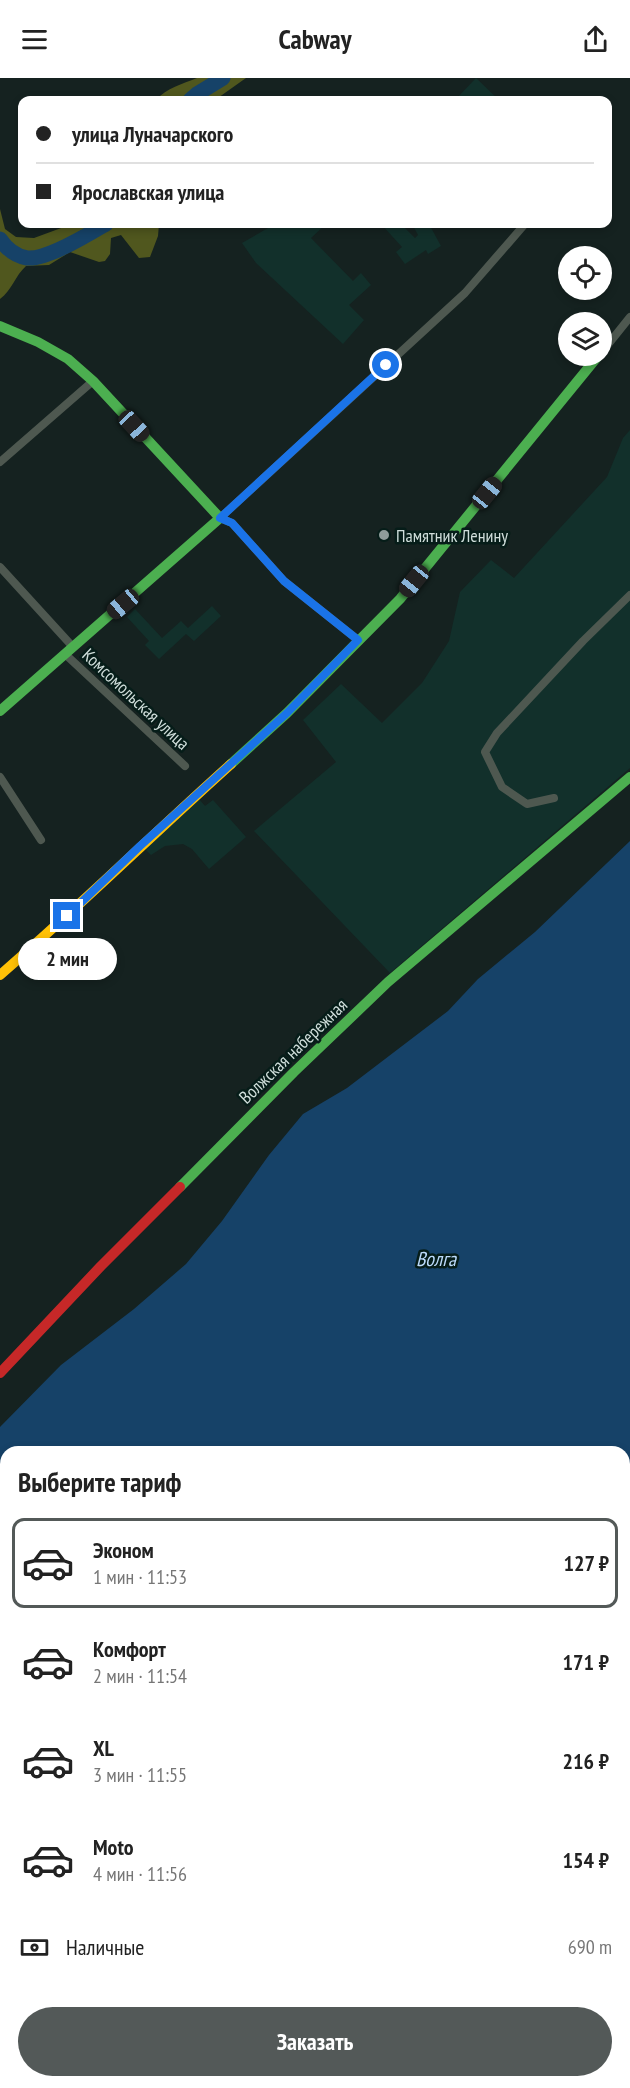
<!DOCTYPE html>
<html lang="ru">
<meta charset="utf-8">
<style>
body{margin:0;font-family:"PT Sans Narrow",sans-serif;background:#f2f2f2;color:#222;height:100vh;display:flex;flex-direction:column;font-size:22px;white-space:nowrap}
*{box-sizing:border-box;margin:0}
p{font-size:20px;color:#767676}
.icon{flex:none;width:33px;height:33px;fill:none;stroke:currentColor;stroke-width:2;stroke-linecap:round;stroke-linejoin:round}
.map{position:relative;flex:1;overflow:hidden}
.panel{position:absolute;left:0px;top:1368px;width:630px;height:642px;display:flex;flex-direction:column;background:#fff;border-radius:18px 18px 0 0;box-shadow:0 3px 9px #0003}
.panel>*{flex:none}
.top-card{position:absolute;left:18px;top:18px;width:594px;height:132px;border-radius:12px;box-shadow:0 3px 9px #0003;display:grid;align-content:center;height:132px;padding:0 18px;background:#fff}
.tools{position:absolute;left:558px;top:168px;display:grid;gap:12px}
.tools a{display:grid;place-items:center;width:54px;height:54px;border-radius:50%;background:#fff;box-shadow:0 3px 9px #0003;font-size:30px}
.end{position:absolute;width:27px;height:27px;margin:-14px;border:8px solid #1a73e8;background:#fff;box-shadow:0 0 0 3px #fff}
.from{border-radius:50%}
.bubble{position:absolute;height:42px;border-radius:21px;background:#fff;box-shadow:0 3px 9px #0003;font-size:20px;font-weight:700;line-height:42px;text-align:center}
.car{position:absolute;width:18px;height:36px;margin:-18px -9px;border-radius:8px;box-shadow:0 0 4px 2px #0007;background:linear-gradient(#222 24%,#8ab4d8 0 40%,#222 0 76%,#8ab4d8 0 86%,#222 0)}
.top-card b{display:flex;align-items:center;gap:21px;height:57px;font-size:22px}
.top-card b+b{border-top:2px solid #e0e0e0}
.top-card i{width:15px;height:15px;background:#222}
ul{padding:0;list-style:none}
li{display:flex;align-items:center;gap:18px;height:90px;margin:0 12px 9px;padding:0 6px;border:3px solid transparent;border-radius:12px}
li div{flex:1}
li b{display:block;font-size:22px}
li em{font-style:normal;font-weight:700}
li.on{border-color:#535958}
li>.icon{width:54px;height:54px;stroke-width:1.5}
h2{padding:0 18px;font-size:27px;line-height:72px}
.pay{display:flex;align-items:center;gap:15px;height:66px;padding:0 18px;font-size:22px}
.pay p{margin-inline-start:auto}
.button{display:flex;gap:12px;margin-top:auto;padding:12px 18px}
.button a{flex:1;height:69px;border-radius:36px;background:#535958;color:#fff;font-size:24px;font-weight:700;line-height:69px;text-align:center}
header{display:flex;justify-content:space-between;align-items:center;height:78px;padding:0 18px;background:#fff;font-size:27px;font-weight:700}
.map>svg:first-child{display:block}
.built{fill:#12302b}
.forest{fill:#50571e}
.water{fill:#164268}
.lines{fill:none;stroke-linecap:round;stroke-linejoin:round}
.river{stroke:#164268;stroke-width:15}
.ferry{stroke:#bcdbfb;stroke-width:1.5;stroke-dasharray:8 6;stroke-linecap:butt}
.street{stroke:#4e5850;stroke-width:8}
.fast{stroke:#4caf50;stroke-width:10}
.slow{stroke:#ffc107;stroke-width:10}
.jam{stroke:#c62828;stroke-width:10}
.route{stroke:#1a73e8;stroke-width:8}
.poi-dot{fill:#8f9c9a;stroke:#061d19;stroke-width:2}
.labels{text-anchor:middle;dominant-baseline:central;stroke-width:5;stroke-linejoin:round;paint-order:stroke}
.poi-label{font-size:18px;fill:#d0dedb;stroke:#061d19;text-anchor:start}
.street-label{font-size:18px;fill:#d0dedb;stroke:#061d19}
.water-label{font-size:20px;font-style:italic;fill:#bcdbfb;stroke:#061d19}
</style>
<header><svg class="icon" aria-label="menu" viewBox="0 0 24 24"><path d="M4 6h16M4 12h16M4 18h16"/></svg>Cabway<svg class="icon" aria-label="share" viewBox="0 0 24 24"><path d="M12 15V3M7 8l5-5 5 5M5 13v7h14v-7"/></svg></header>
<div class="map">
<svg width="630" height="2010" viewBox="0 0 630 2010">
<rect width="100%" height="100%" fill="#152220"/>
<path class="built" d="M476,0L499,22H458L456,21Z
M275,146H326L311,160L353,203L361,195L371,207L349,227L364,242L343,266L256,185L242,165Z
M381,146H401L415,160L418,157L412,146H429L441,168L428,176L426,172L405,186L396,174L402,169Z
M630,352V690L390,895L254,753L336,684L303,642L341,606L382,645L422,605L449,563L460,514L491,482L514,500L607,399L623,360Z
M212,528L221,538L194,563L186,556L159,581L145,567L149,563L127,539L135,531L162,560L181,543L188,550Z
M198,720L205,728L213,722L246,759L209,791L192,771L183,766L165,768L151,777L144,770Z"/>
<path class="forest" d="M197,0H246L215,22H156C167,10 182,6 197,0Z
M0,131L5,151L16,159L34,160L72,146H159L158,158L150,179L139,180L121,157L111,160L110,176L105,183L99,184L70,174L49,187L26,188C15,198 12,212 0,221Z
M624,1869L630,1876V1988L624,1987Z
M261,2004H360L352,2010H254Z"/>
<path class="water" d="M630,763V1633L624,1636V1374H6V2004H158L151,2010H0V1349L61,1287L134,1231L186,1186L222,1143L269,1077L303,1036L347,1010L448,933L478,901L535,854Z"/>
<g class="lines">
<path class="river" d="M190,22L197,16L223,0
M0,161C6,170 15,178 27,180C47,182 89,156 106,146"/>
<path class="ferry" d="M0,1861L6,1869
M99,2004L122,2010"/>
<path class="street" d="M602,274L630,239
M0,384L93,303
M0,489L73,569
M358,562L284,503L232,445L220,440L465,215L525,146
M65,576L185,688
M0,699L41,762
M554,720L527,726L502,709L485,674L497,655L583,563L630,517
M624,1766L630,1761
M624,1865L630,1871
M624,1989L630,1991
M355,2010L362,2004"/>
<path class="fast" d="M0,248L38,264L68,281L93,303L220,440L0,633
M231,686L287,635L400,521L598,278
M180,1109L294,994L388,904L630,699"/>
<path class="slow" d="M0,897C79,829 153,756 231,686"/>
<path class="jam" d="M0,1295L101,1188L180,1109"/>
</g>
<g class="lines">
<path class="route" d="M67,838L140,768L287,635L358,562L284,503L232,445L220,440L386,287"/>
</g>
<circle class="poi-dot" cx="384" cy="457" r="6"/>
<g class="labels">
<g class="poi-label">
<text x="396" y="457">Памятник Ленину</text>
</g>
<g class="street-label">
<text transform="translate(136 621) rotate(43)">Комсомольская улица</text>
<text transform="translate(293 973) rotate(-44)">Волжская набережная</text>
</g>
<g class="water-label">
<text x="436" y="1181">Волга</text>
</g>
</g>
</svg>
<div class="tools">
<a><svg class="icon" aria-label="locate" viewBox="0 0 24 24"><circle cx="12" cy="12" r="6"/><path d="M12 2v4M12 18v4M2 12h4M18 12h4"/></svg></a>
<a><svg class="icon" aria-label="layers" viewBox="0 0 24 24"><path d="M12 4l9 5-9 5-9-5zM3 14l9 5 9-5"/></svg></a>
</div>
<i class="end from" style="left:386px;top:287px"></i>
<i class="end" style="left:67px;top:838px"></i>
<div class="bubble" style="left:18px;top:860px;width:99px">2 мин</div>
<i class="car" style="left:134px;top:348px;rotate:137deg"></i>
<i class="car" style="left:487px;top:415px;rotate:39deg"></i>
<i class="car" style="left:414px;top:503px;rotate:219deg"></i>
<i class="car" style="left:123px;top:526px;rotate:230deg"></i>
<div class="top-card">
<b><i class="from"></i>улица Луначарского</b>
<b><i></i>Ярославская улица</b>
</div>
<section class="panel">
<h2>Выберите тариф</h2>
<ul>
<li class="on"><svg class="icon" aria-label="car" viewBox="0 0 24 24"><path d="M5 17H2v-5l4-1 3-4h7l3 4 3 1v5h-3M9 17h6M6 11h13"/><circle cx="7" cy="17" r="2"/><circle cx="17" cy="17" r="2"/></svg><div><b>Эконом</b><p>1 мин · 11:53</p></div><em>127 ₽</em></li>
<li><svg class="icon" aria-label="car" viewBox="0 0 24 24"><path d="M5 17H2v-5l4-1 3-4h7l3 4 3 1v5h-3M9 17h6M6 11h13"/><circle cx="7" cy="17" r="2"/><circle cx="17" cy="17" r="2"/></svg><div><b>Комфорт</b><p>2 мин · 11:54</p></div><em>171 ₽</em></li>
<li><svg class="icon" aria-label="car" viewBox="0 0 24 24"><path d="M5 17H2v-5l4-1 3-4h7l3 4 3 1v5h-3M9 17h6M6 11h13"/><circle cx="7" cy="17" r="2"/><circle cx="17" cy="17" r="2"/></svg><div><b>XL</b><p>3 мин · 11:55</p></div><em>216 ₽</em></li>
<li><svg class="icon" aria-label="car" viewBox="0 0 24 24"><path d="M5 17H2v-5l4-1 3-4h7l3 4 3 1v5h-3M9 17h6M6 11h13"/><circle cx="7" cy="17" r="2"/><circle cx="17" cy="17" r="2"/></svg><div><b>Moto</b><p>4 мин · 11:56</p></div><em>154 ₽</em></li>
</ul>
<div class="pay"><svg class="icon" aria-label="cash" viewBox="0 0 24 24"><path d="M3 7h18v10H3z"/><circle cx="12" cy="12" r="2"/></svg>Наличные<p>690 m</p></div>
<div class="button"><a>Заказать</a></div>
</section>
</div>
